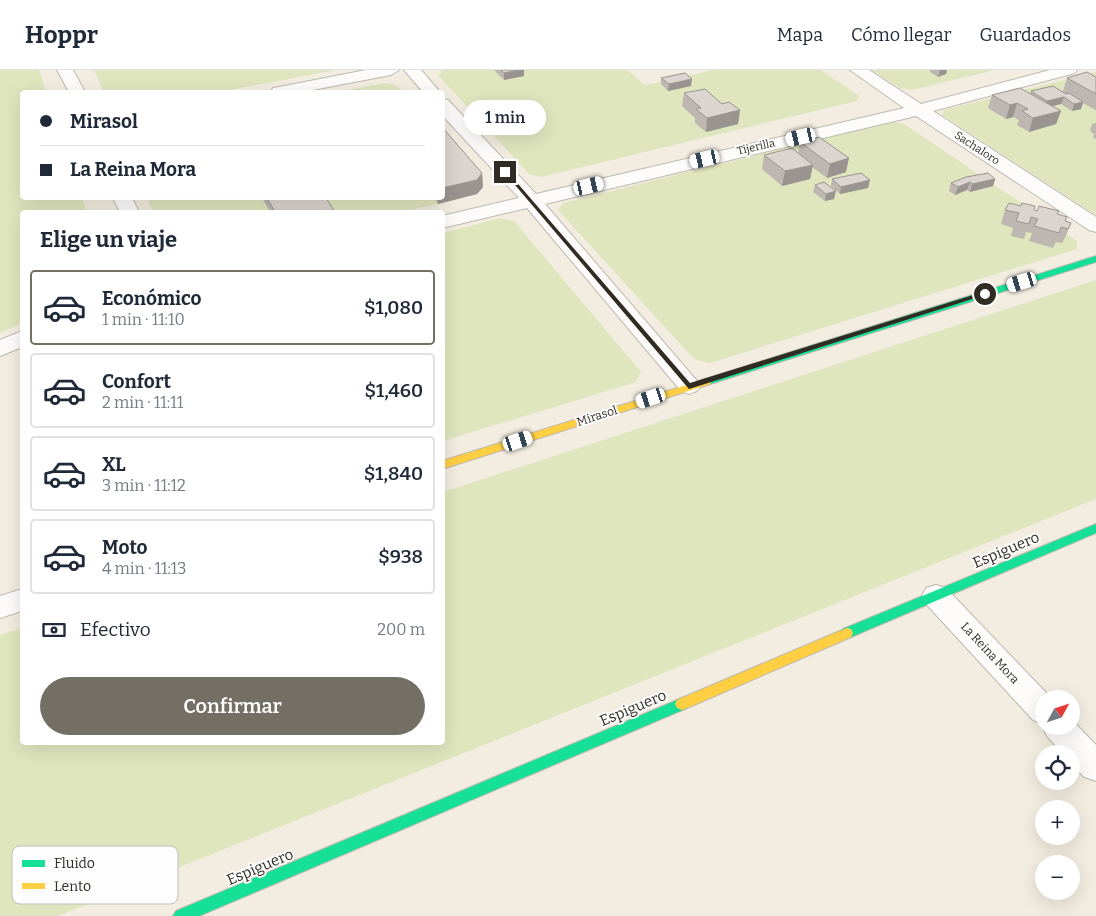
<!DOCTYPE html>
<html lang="es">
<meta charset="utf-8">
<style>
body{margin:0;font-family:Bitter,serif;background:#f2f2f3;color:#1f2937;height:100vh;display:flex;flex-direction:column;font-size:19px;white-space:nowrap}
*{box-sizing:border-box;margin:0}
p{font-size:16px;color:#747a83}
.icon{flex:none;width:28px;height:28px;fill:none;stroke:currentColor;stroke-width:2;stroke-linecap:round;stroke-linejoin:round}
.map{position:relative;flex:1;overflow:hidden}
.drawer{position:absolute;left:20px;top:140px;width:425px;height:535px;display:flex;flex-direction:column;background:#fff;border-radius:5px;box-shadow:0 5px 20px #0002}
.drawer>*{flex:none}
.guide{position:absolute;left:20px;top:20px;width:425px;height:110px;border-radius:5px;box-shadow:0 5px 20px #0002;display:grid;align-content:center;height:110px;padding:0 20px;background:#fff}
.needle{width:32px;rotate:50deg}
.fabs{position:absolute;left:1035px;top:620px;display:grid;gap:10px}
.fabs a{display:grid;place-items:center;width:45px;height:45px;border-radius:50%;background:#fff;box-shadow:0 5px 20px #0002;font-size:25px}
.end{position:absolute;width:22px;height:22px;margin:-11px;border:6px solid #302b23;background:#fff;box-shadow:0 0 0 2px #fff}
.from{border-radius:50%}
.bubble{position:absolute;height:35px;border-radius:18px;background:#fff;box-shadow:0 5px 20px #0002;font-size:16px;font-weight:600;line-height:35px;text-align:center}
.car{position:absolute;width:15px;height:30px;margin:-15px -8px;border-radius:6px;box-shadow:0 0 4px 1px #0007;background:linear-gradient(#fff 24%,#345 0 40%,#fff 0 76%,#345 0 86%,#fff 0)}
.guide b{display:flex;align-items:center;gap:18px;height:48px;font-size:19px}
.guide b+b{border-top:1px solid #e0e1e3}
.guide i{width:12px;height:12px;background:#1f2937}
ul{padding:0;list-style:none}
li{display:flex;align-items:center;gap:15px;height:75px;margin:0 10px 8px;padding:0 10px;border:2px solid #e0e1e3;border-radius:5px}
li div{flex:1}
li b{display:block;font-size:19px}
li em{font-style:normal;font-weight:600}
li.on{border-color:#746f65}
li>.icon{width:45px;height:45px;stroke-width:1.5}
h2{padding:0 20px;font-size:22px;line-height:60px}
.pay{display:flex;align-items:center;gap:12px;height:55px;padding:0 20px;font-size:19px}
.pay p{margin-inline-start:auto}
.button{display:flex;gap:10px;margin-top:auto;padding:10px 20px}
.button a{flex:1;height:58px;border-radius:30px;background:#746f65;color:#fff;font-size:20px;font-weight:600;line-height:58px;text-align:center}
header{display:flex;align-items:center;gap:30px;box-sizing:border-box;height:70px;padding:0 25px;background:#fff;border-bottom:1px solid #e0e1e3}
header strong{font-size:24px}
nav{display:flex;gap:28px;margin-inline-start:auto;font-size:18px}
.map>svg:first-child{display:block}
.green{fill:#dfe6be}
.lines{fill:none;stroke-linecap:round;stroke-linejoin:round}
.street-casing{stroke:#beb9af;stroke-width:2}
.fast-casing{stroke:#beb9af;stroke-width:2}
.slow-casing{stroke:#beb9af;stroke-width:2}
.street{fill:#fdfcfa;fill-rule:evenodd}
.fast{fill:#16e098;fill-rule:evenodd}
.slow{fill:#ffcf43;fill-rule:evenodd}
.wall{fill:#bdb6b1}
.shaded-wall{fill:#9a9490}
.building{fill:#dcd4ce;stroke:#9a9490}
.route{fill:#302b23}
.labels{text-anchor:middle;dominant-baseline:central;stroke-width:4;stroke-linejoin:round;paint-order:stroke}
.far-street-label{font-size:11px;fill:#302b23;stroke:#fdfdfd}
.street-label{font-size:12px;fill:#302b23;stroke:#fdfdfd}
.near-street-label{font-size:15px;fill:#302b23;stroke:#fdfdfd}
.key{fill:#fdfdfd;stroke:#c0bebc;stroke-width:1}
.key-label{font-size:14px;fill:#302b23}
</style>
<header>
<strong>Hoppr</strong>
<nav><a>Mapa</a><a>Cómo llegar</a><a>Guardados</a></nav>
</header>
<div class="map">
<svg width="1096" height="846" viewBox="0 0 1096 846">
<rect width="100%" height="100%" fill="#f3ece0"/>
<path class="green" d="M0,0H39L46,22H22V128H82L87,142H22V253L0,263Z
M94,0H335L220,22H104Z
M442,0H627L645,15L714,0H821L859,26L857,31L541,107L529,104L438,5Z
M872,0H995L912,20L900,18Z
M1096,2V145L942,45L944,40Z
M385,13L396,15L403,22H337Z
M891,52L904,54L1077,171V179L710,293L694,289L558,140L563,133Z
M147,128H262L270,142H153Z
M319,128H434L438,134L401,142H328Z
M500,148L514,151L641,302L636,312L443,371V163Z
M1096,210V429L58,846H0V565L22,558V672H442L443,422Z"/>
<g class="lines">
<g class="street-casing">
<path id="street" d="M57,0H73L85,22H69Z
M366,0H399L391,5L302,22H271L273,18L279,17Z
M404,0H421L440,22H423Z
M850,0H869L921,34L1050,0H1077L1075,3L933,41L1096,147V162L1089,160L916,46L545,134L697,311L701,316L697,321L689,324L681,321L527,138L442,158V146L519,128L442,45V29L448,30L536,124L904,38Z
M113,128H132L139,142H120Z
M22,261V277L0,286V270Z
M936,515L946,518L1052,629H1044V656H1071V649L1096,675V711L1084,707L1071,693V684H1063L1047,666L1042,656L1043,654L1033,650L926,534L922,526L926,518Z
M22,519V541L0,548V526Z"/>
</g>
<g class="fast-casing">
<path id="fast" d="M1096,186V192L710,314H702L701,312L702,310Z
M1096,454V463L851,567L847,568L843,567L841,563L843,559Z
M682,628L687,630L689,634L687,638L199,846H173L176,841Z"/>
</g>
<g class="slow-casing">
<path id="slow" d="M706,309L710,310L711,312L710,314L442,399V391Z
M847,558L851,559L853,563L851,567L687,638L682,640L677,638L675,634L677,630Z"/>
</g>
<use href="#street" class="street"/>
<use href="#fast" class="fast"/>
<use href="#slow" class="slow"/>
</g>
<path class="wall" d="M494,0H524V6L504,10Z
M930,0H947L946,4L938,7L930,2Z
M1096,7V40H1095L1083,33L1081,39L1072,41L1061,34L1053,36L1061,41L1056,54L1029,62L1017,55L1019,50L1013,47L1006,49L988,38L992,25L1030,23L1031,21H1063L1067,8Z
M661,8L691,16L668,21L661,14Z
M684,23L722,34L740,40L738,54L706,62L695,53V48L682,36Z
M1096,53V69L1093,67L1094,64L1090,61L1092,54Z
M800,72L846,102L827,108L812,97L810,109L782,116L762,99L764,85L798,83Z
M482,103L483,117L477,124L438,134L434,128H442Z
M832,109L870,110L868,118L840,124L831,116Z
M995,109L993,116L970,122L967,120L955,125L949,121L951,113Z
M815,115L834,129L825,131L813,122Z
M262,128H326L335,142H270Z
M1005,140H1034L1057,144L1067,147L1065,151L1071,153L1062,173L1056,172L1053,178L1029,171L1032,163L1026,162L1024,169L1011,166L1013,158L1001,154Z"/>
<path class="shaded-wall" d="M520,0H524V6L504,10V3Z
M940,0H947L946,4L938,7Z
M692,9L691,16L668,21L669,14Z
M1064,27L1061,34L1044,38L1047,31Z
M1083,32L1081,39L1072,41L1074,34Z
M1017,33L1013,47L1006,49L1010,35Z
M740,40L738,54L706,62L707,48Z
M1061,41L1056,54L1029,62L1033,48Z
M849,88L846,102L827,108L830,94Z
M813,95L810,109L782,116L785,101Z
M482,103L483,117L477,124L438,134V128H442V118Z
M995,109L993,116L970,122L972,114Z
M870,110L868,118L840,124L841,117Z
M970,112L967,120L955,125L958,117Z
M836,121L834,129L825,131L826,124Z
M1071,153L1065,167L1062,173L1068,159Z"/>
<path class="building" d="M501,0H520L504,3Z
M1087,2L1096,7V24L1067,8Z
M685,3L692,9L669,14L661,8Z
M1053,16L1066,24L1069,23L1083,32L1074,34L1064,27L1047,31L1031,21Z
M1020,18L1061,41L1033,48L1022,41L1028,39L1017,33L1010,35L992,25Z
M705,19L722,34L729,32L740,40L707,48L696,39L701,38L684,23Z
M442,57L482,103L477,110L442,118Z
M819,67L849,88L830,94L800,72Z
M792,78L813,95L785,101L764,85Z
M861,103L870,110L841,117L832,109Z
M988,103L995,109L972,114L970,112L958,117L951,113L966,107Z
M824,112L836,121L826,124L815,115Z
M267,128H326L335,142H275Z
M1009,133L1021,136L1022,133L1035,136L1034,140L1037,141L1039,136L1059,141L1057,144L1067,147L1065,151L1071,153L1068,159L1061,157L1059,163L1034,156L1038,149L1031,147L1029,154L1016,151L1019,143L1005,140Z"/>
<path class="route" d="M503,101H507L690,313L983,222L988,224L689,319Z"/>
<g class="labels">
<g class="far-street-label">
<text transform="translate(756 77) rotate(-13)">Tijerilla</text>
<text transform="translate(977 78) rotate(33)">Sachaloro</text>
</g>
<g class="street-label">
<text transform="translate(597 346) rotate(-18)">Mirasol</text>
<text transform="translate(990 583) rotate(47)">La Reina Mora</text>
</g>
<g class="near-street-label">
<text transform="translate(1006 480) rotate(-23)">Espiguero</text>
<text transform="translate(633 638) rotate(-23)">Espiguero</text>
<text transform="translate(260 797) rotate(-23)">Espiguero</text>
</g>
</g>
<rect x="12" y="776" width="166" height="58" rx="8" class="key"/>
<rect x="22" y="790" width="23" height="7" fill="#16e098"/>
<rect x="22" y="813" width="23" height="6" fill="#ffcf43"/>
<g class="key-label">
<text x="54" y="798">Fluido</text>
<text x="54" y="821">Lento</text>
</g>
</svg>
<div class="fabs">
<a><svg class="needle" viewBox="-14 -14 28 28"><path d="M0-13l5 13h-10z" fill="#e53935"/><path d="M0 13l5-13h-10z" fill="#747a83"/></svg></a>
<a><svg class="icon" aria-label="locate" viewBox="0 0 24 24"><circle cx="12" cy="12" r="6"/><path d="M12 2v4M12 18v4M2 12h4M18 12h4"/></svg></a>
<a>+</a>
<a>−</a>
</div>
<i class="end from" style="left:985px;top:224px"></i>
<i class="end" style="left:505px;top:102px"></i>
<div class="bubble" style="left:464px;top:30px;width:82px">1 min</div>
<i class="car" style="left:801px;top:67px;rotate:257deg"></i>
<i class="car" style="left:705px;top:89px;rotate:257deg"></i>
<i class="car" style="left:589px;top:116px;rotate:77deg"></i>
<i class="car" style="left:1022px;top:212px;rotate:253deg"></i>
<i class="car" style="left:651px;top:328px;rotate:252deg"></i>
<i class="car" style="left:518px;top:371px;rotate:72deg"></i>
<div class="guide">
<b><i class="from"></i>Mirasol</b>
<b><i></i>La Reina Mora</b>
</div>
<section class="drawer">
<h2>Elige un viaje</h2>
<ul>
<li class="on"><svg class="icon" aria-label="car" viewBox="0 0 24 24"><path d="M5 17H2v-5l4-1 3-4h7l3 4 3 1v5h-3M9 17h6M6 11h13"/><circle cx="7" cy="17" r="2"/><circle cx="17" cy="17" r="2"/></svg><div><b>Económico</b><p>1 min · 11:10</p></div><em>$1,080</em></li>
<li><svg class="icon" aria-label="car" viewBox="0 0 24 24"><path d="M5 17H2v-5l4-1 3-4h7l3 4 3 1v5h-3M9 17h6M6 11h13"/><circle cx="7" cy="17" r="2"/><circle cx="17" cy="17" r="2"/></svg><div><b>Confort</b><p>2 min · 11:11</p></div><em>$1,460</em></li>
<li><svg class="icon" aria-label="car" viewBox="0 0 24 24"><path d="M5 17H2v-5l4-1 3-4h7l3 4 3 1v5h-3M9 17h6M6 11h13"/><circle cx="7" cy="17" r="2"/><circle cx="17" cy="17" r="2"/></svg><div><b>XL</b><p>3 min · 11:12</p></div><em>$1,840</em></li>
<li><svg class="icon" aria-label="car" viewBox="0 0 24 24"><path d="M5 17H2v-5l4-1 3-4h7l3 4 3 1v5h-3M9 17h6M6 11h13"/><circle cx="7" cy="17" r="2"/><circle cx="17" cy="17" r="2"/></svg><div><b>Moto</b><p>4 min · 11:13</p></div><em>$938</em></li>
</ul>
<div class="pay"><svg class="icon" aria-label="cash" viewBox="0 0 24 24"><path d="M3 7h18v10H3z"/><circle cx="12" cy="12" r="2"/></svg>Efectivo<p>200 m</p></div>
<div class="button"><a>Confirmar</a></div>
</section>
</div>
